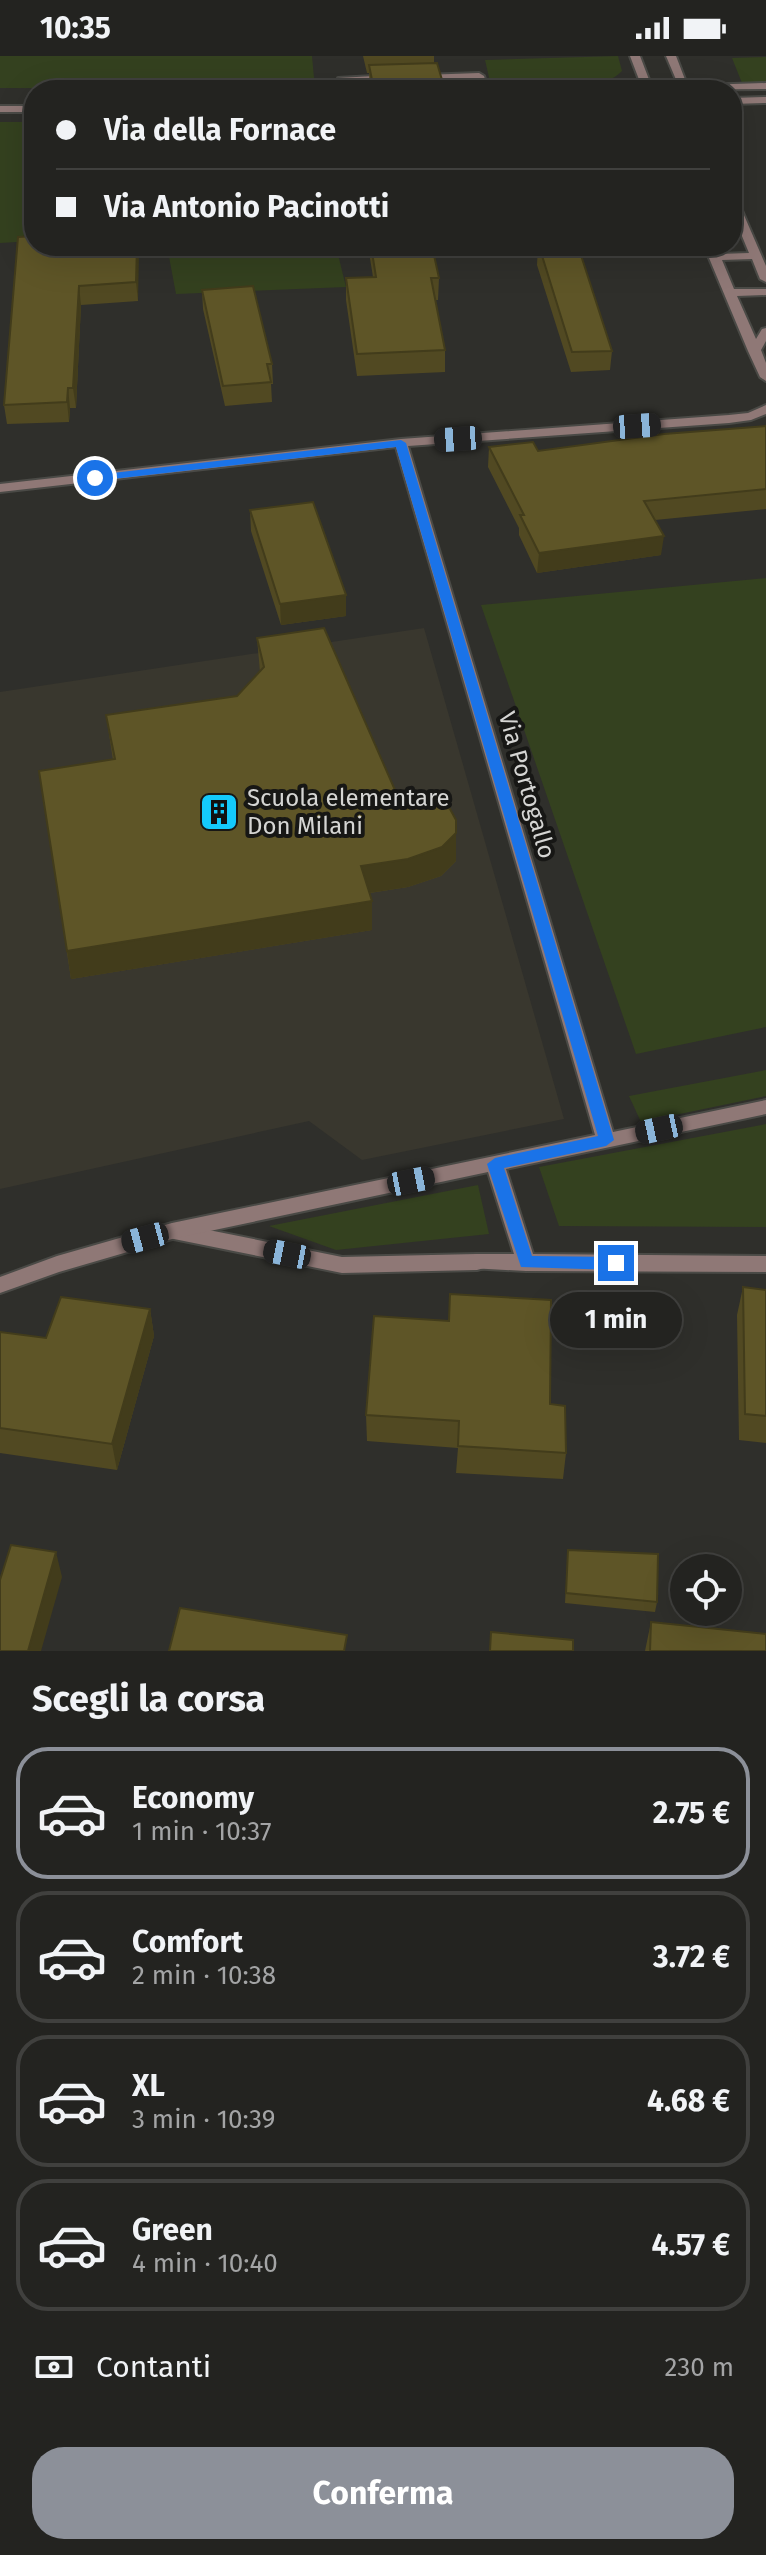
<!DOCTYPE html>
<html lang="it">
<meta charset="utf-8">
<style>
body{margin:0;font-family:"Fira Sans",sans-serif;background:#2f2f2d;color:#f1f3f6;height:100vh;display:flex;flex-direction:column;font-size:30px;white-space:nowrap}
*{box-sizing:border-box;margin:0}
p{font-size:26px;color:#a3a4a5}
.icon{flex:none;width:44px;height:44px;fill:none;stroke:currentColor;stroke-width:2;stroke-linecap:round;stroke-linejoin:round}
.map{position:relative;height:1595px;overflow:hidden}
.details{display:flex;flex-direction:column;background:#232320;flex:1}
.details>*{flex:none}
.banner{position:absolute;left:24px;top:24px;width:718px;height:176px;border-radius:32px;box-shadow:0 8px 32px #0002,0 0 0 2px #40403e;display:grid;align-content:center;height:176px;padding:0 32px;background:#232320}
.controls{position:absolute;left:670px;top:1498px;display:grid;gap:16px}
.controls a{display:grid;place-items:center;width:72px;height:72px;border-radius:50%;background:#232320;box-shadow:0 8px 32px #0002,0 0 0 2px #40403e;font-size:40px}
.end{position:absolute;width:36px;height:36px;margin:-18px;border:10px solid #1a73e8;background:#fff;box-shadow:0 0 0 4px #fff}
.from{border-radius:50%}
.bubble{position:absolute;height:56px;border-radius:28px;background:#232320;box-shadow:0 8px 32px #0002,0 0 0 2px #40403e;font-size:26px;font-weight:700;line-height:56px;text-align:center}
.car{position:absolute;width:24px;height:48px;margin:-24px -12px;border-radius:10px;box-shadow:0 0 6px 2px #0007;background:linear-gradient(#222 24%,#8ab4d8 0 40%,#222 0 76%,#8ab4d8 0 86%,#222 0)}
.banner b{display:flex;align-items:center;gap:28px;height:76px;font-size:30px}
.banner b+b{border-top:2px solid #40403e}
.banner i{width:20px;height:20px;background:#f1f3f6}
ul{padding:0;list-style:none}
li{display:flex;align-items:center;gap:24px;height:132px;margin:0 16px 12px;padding:0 16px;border:4px solid #40403e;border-radius:32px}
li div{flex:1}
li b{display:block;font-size:30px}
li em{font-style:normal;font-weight:700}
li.active{border-color:#8c9099}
li>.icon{width:72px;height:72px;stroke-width:1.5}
h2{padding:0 32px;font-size:36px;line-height:96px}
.pay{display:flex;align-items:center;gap:20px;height:88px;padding:0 32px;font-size:30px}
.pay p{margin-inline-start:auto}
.primary-button{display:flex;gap:16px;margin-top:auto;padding:16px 32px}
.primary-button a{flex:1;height:92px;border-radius:32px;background:#8c9099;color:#fff;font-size:32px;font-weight:700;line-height:92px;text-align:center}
.status{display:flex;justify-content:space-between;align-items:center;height:56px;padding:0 40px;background:#232320;direction:ltr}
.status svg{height:22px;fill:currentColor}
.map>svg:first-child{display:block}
.built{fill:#39372e}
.green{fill:#34411f}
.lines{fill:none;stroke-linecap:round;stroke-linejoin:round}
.service-casing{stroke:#4a4a46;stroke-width:4}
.minor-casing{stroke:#4a4a46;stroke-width:4}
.tertiary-casing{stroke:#4a4a46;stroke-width:4}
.service{fill:#8f7876;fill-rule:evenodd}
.minor{fill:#8f7876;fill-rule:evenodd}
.tertiary{fill:#8f7876;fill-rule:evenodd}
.wall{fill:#514922}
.shaded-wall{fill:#423c1b}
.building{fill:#5e5527;stroke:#423c1b;stroke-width:2}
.route{fill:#1a73e8}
.labels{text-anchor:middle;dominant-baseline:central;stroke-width:8;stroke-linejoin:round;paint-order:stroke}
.street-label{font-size:24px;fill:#d5d5d3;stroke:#171715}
.poi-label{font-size:24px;fill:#d5d5d3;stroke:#171715;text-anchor:start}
</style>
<div class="status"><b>10:35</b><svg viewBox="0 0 49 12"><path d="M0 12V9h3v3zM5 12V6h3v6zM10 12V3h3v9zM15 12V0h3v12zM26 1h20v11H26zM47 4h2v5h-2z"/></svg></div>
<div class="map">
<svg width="766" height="1595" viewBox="0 0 766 1595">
<rect width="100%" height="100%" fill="#2f2f2b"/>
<path class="built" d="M424,572L564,1063L362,1104L309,1065L0,1133V636Z"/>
<path class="green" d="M0,0H312L315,33L0,32Z
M618,0L622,15C600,39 525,34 492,34L485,4Z
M766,1V27H742L732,2Z
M0,66H34V185L0,187Z
M167,190H336L346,231L176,238Z
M766,522V971L636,998L481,549Z
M766,1014V1040L641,1066L629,1040Z
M766,1068V1171L559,1170L539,1111Z
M478,1129L489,1178L336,1194L269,1170Z"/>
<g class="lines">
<g class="service-casing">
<path id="service" d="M479,17L484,20L488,34H478L475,23L423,25L418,22L423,19Z
M392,19L395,20V24L346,27V34H336L338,22Z
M174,1167L342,1201L477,1198L484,1200L487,1206L484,1212L477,1214L342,1217L174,1183L167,1181L164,1175L167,1169Z"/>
</g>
<g class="minor-casing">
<path id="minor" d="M630,0H640L653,34H643Z
M666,0H676L689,34L680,33Z
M732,140L737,143L766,210V226L760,223L752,203L722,204L734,233H766V239L737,240L756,283L762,273L766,272V285L761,294L766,307V325L760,321L748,295L704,190H716L719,198L749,197L732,156Z
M766,349V358L751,364L729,367L408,390L613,1076L766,1044V1058L506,1113L533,1198L766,1200V1216L526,1215L470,1212L467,1206L470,1200L477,1198H514L488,1116L172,1183L59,1216L0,1237V1221L57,1200L172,1167L595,1079L396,391L0,436V428L401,383L729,359L748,357Z"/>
</g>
<g class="tertiary-casing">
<path id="tertiary" d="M766,27V33L635,34L640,31Z
M766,41V47L732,48V42Z
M0,50H34V56H0Z"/>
</g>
<use href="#service" class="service"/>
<use href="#minor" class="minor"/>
<use href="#tertiary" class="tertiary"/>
</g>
<path class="wall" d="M363,0H434V7L445,34H370L369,17H367Z
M34,190H138V245L81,249L76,352H70L69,366L7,368L4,349Z
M368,190H432L439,222L438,244H435L445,294V316L357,320L346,244V222L373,221Z
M538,190L612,295L610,314L571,316L537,209Z
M202,234L272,308L273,328H271L272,346L225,350L203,253Z
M766,370V453L655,464L661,499L537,517L519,479V472L488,411L489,391L538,395Z
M250,454L346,560L281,569L251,475Z
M257,582L456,805L441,820L408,831L370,837L372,874L71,923L39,715L113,704L106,659L237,640L260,616Z
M743,1231L766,1234V1387L739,1384L737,1259Z
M150,1253L154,1280L117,1414L0,1397V1276L46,1282Z
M550,1348L566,1397L563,1423L456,1417L458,1392L367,1385L366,1359Z
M568,1494L657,1546L655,1556L565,1547Z
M651,1566L766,1595H645Z"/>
<path class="shaded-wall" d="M137,190H138L139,197L138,245L136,226Z
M79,230L81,249L76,352L73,332Z
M68,332L70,352L69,366L67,346Z
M664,480L661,499L537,517L539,497Z
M346,539V560L281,569L280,548Z
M456,777V805L441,820L408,831L362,838L361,810Z
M372,845V874L71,923L67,895Z
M150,1253L154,1280L117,1414L112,1388Z
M56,1496L62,1521L41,1595H28Z"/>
<path class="building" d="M437,7L445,34H374L369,9Z
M34,180V190H137L136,226L79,230L73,332H68L67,346L4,349L18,181Z
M371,190H432L439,222H431L445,294L357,298L346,222L376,221Z
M539,190H578L612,295L572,296Z
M253,230L272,308H267L271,326L223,330L202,234Z
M766,370V433L644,445L664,480L539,497L520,459H524L489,391L533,386L538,395L664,378Z
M313,446L346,539L280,548L250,454Z
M324,572L398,741L436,744L450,753L456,764V777L442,791L408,803L361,810L372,845L67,895L39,715L115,703L106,659L237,640L264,611L257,582Z
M743,1231L766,1234V1360L745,1358Z
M450,1238L551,1244L550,1348L565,1350L566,1397L458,1390L459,1365L366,1359L374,1260L449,1265Z
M61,1241L150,1253L112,1388L0,1372V1276L46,1282Z
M11,1489L56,1496L28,1595H0V1524Z
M568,1494L658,1498L657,1546L566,1537Z
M180,1552L347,1579L344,1595H169Z
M651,1566L766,1578V1595H650Z
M491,1576L573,1584V1595H490Z"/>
<path class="route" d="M401,384L406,387L614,1084L606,1090L504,1112L532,1200L616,1201L624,1207L616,1214L521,1211L487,1108L495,1102L598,1080L396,391L95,425L90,422L95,419Z"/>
<defs>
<g id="building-square" transform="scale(2)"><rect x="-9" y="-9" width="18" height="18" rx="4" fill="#14cafb" stroke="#171715"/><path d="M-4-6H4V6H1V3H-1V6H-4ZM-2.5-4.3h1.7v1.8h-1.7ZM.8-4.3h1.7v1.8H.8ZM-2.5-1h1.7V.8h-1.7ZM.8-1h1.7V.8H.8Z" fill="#111"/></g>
</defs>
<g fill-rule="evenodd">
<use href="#building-square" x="219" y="756"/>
</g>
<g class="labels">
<g class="street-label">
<text transform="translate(527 729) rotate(74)">Via Portogallo</text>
</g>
<g class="poi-label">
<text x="247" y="742">Scuola elementare<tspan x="247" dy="28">Don Milani</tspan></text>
</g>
</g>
</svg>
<div class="controls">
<a><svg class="icon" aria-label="locate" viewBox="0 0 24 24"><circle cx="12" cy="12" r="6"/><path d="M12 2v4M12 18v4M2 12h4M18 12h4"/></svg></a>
</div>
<i class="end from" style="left:95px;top:422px"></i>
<i class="end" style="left:616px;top:1207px"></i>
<div class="bubble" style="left:550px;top:1236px;width:132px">1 min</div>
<i class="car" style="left:637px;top:370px;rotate:86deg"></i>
<i class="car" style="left:458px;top:383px;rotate:266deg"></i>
<i class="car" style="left:659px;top:1073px;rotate:258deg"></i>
<i class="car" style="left:411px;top:1125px;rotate:79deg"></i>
<i class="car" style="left:145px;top:1182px;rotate:255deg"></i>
<i class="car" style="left:287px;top:1198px;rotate:281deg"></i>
<div class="banner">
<b><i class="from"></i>Via della Fornace</b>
<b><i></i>Via Antonio Pacinotti</b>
</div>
</div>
<section class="details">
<h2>Scegli la corsa</h2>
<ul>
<li class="active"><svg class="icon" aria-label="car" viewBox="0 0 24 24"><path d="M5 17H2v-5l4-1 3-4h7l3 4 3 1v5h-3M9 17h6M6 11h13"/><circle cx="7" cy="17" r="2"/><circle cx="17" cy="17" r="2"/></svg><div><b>Economy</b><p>1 min · 10:37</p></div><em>2.75 €</em></li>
<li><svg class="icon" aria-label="car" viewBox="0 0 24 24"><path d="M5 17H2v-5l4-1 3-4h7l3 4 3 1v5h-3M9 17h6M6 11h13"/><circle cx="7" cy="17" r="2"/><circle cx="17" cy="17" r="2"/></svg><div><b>Comfort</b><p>2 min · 10:38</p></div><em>3.72 €</em></li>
<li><svg class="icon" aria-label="car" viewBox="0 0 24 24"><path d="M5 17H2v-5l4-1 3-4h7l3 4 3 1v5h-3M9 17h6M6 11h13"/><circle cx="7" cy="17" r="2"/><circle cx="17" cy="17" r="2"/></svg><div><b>XL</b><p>3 min · 10:39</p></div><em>4.68 €</em></li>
<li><svg class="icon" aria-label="car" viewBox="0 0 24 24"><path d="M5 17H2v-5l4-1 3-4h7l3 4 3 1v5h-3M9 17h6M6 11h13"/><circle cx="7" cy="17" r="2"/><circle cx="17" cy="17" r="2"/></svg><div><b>Green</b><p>4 min · 10:40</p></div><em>4.57 €</em></li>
</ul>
<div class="pay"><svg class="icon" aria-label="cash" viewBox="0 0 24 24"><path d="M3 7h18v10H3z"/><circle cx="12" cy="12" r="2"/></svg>Contanti<p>230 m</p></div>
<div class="primary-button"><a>Conferma</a></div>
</section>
